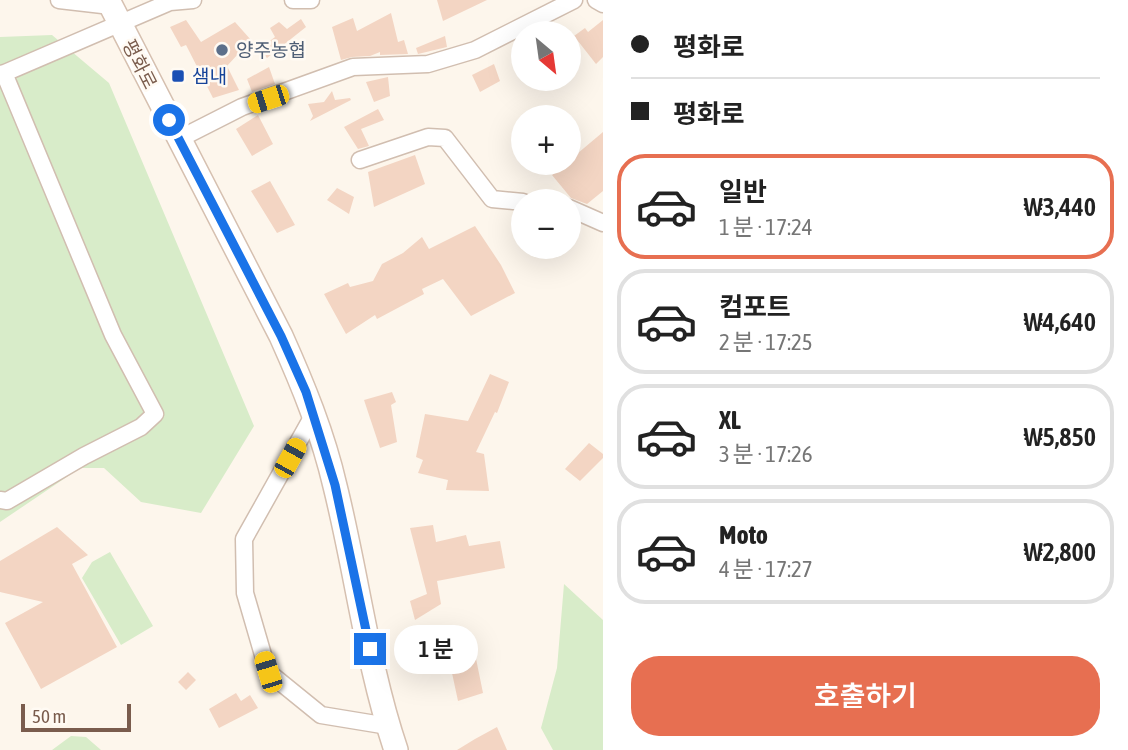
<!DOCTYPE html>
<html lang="ko">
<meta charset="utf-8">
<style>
body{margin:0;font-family:"Asap Condensed","Noto Sans KR",sans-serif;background:#f6f6f6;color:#222;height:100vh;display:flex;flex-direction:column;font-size:26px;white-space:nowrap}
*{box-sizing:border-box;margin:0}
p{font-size:23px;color:#767676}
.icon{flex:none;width:38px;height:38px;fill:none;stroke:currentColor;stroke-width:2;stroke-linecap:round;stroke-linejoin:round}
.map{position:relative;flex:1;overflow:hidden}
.sheet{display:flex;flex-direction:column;background:#fff;width:525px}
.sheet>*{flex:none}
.top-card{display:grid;align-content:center;height:154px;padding:0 28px;background:#fff}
.needle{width:46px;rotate:151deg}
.fabs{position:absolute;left:511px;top:21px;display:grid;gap:14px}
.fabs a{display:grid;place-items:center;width:70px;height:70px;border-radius:50%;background:#fff;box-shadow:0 7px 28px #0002;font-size:35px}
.scale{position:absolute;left:21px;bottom:18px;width:110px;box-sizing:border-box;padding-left:7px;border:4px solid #7a5c4d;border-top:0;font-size:19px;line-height:24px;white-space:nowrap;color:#7a5c4d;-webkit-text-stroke:5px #fffaf3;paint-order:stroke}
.end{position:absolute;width:32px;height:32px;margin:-16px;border:9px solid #1a73e8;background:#fff;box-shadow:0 0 0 4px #fff}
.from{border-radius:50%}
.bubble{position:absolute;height:49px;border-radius:24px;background:#fff;box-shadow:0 7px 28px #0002;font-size:23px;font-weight:600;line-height:49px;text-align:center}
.car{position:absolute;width:21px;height:42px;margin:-21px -10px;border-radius:9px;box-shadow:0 0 5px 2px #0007;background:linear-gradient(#f5c518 24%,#345 0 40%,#f5c518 0 76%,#345 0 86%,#f5c518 0)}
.top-card b{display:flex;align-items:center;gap:24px;height:66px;font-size:26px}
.top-card b+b{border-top:2px solid #e0e0e0}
.top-card i{width:18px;height:18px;background:#222}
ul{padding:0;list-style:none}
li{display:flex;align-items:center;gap:21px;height:105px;margin:0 14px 10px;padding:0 14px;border:4px solid #e0e0e0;border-radius:28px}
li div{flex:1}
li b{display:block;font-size:26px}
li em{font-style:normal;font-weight:600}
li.current{border-color:#e76f51}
li>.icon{width:63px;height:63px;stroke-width:1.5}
.primary-button{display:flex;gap:14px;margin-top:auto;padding:14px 28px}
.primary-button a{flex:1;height:80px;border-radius:28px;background:#e76f51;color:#fff;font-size:28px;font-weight:600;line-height:80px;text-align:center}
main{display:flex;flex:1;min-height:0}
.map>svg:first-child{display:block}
.green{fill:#d8ecc9}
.building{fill:#f3d5c3}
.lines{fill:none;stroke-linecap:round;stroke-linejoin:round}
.street-casing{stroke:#d1beb0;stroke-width:19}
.secondary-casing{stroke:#d6c0b0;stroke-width:26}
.street{stroke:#fff;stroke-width:16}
.secondary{stroke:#fff;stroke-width:23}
.route{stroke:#1a73e8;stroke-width:9}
.service-dot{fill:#5c6f8a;stroke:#fffaf3;stroke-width:2.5}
.transit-dot{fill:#1a4fb4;stroke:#fffaf3;stroke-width:2.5}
.labels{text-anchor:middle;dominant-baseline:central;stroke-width:5;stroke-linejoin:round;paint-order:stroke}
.service-label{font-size:19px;fill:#4e5e75;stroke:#fffaf3;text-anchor:start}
.street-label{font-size:19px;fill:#7a5c4d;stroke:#fffaf3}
.transit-label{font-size:19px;fill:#164399;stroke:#fffaf3;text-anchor:start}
</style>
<main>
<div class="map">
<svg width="603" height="750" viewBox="0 0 603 750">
<rect width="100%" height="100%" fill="#fdf6ec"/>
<path class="green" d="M52,35L109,83L254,426L201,513L141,502L104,468H80L0,522V37Z
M110,552L153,626L121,645L82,578L92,562Z
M564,584L603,620V750H553L541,728L557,668Z
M71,736L86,737L101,750H52Z"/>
<path class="building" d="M437,0H487L443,21Z
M391,13L398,42L404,40L408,54L380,55V52L370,56L352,57L341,60L332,27L353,18L357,31Z
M301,19L306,27L267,58L259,49L275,37L270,28L279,22L287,29Z
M186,20L201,42L235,22L251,40L227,66L239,90L213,98L186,45L181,47L170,27Z
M603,20V57L596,64L574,36L585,28L588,32Z
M554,22L560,33H532L533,32Z
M445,36L447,47L418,54L416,48Z
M494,64L500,81L480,92L472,75Z
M269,67L275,84L252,92L247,79Z
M388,77L390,96L374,102L366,82Z
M332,91L335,100L350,98L351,100L310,121L313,116L308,104L324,102Z
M378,109L384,120L361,129L369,146L358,149L344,127Z
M258,115L273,144L252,156L236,129Z
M603,132V191L587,204L571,198L552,175Z
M415,155L425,184L374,207L368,172Z
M270,181L295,225L277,233L251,191Z
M337,188L354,197L349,214L327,200Z
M475,226L501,265L515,293L471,316L443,279L422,289L424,294L377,319L375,315L346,334L324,294L348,283L350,287L373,281L382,264L403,253L422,237L429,249Z
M490,374L509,382L497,413L495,412L476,452L484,454L489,491L446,490L448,480L418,473L423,460L416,457L425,414L468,421Z
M392,392L396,402L391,405L397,442L380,448L364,400Z
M589,443L603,454V458L580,481L565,469Z
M433,525L436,542L466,535L469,546L500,541L505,568L437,581L441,604L415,620L410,601L427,594L410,528Z
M57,527L88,555L72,564L117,647L41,689L5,623L43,602L0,592V561Z
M472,639L483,693L458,701L446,645Z
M188,672L196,680L186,690L178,682Z
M236,693L241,701L250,695L258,708L219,728L209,709Z
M497,727L507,750H457L475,739Z"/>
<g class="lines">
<g class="street-casing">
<path id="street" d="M59,0L111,6
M293,0H311
M596,0L603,4
M0,75L170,2L193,0
M179,139L242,107L353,67L428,64L475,50L574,0
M360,160L428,137L445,138L492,199L523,202
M569,208L603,223
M314,414L244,539L245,593L268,672L321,715L388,726
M0,500L7,501L84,456L141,427L155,414L113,335L4,73"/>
</g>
<g class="secondary-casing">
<path id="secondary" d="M108,0L281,336C303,385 323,434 335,486C357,574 367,664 396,750"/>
</g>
<use href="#street" class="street"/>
<use href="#secondary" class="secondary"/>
</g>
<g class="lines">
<path class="route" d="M169,120L281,336L306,392L335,485L370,649"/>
</g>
<circle class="service-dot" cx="222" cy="50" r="7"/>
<rect class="transit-dot" x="171" y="69" width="14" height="14" rx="3.5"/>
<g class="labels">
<g class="service-label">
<text x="236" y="50">양주농협</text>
</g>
<g class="street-label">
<text transform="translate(140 64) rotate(63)">평화로</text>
</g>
<g class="transit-label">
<text x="192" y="76">샘내</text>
</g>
</g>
</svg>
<div class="fabs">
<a><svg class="needle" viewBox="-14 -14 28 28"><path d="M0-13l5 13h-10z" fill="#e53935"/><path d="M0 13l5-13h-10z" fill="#767676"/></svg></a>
<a>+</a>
<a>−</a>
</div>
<div class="scale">50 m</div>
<i class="end from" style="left:169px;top:120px"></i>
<i class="end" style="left:370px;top:649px"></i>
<div class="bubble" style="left:394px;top:625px;width:84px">1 분</div>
<i class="car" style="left:268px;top:99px;rotate:252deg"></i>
<i class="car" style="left:290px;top:458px;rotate:29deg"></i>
<i class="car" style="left:268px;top:672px;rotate:343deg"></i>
</div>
<section class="sheet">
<div class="top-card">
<b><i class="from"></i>평화로</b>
<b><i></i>평화로</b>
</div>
<ul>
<li class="current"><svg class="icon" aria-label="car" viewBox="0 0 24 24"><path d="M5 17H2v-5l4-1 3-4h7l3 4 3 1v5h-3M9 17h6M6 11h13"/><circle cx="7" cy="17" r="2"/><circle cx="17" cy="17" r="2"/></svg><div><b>일반</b><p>1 분 · 17:24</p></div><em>₩3,440</em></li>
<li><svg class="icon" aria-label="car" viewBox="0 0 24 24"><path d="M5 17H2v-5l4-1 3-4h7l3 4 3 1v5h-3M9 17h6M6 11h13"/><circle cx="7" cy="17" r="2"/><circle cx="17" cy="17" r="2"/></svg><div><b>컴포트</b><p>2 분 · 17:25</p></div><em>₩4,640</em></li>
<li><svg class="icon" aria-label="car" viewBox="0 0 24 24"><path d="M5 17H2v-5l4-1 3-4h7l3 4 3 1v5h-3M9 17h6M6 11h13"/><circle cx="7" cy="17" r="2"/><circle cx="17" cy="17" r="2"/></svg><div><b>XL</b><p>3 분 · 17:26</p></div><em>₩5,850</em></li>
<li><svg class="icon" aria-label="car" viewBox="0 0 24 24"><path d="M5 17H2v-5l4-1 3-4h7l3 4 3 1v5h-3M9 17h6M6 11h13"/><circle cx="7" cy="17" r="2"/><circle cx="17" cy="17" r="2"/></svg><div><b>Moto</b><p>4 분 · 17:27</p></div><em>₩2,800</em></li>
</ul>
<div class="primary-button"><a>호출하기</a></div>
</section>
</main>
